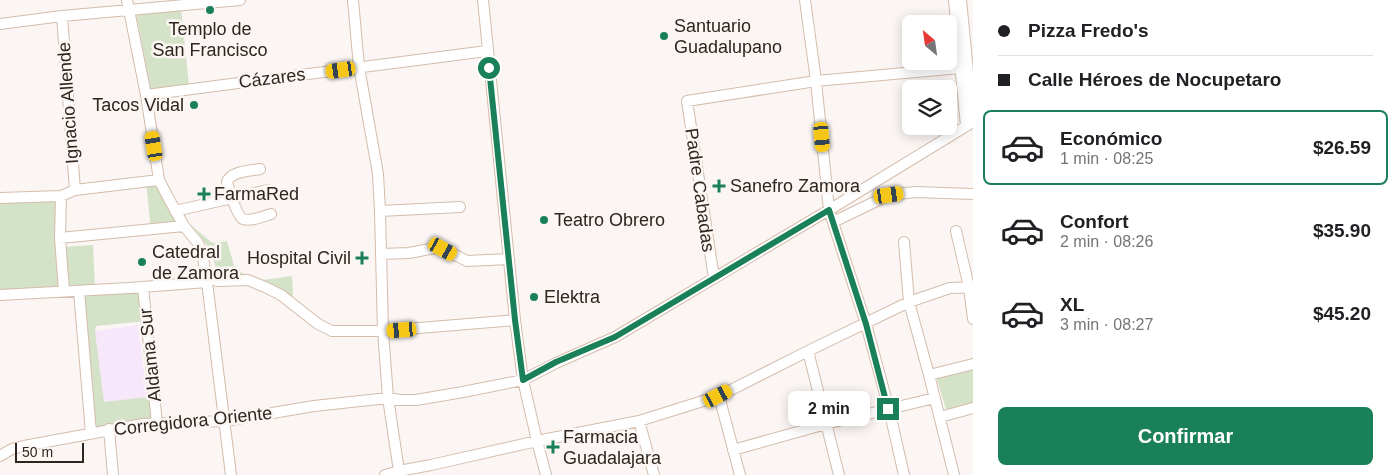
<!DOCTYPE html>
<html lang="es">
<meta charset="utf-8">
<style>
body{margin:0;font-family:Arial,sans-serif;background:#f2f2f2;color:#202124;height:100vh;display:flex;flex-direction:column;font-size:19px;white-space:nowrap}
*{box-sizing:border-box;margin:0}
p{font-size:16px;color:#757577}
.icon{flex:none;width:28px;height:28px;fill:none;stroke:currentColor;stroke-width:2;stroke-linecap:round;stroke-linejoin:round}
.map{position:relative;flex:1;overflow:hidden}
.drawer{display:flex;flex-direction:column;background:#fff;width:425px}
.drawer>*{flex:none}
.guide{display:grid;align-content:center;height:110px;padding:0 25px;background:#fff}
.needle{width:32px;rotate:331deg}
.fabs{position:absolute;left:902px;top:15px;display:grid;gap:10px}
.fabs a{display:grid;place-items:center;width:55px;height:55px;border-radius:8px;background:#fff;box-shadow:0 2px 12px #0003;font-size:25px}
.scale{position:absolute;left:15px;bottom:12px;width:69px;box-sizing:border-box;padding-left:5px;border:2px solid #2e251e;border-top:0;font-size:14px;line-height:18px;white-space:nowrap;color:#2e251e;-webkit-text-stroke:4px #fbf6f3;paint-order:stroke}
.end{position:absolute;width:22px;height:22px;margin:-11px;border:6px solid #1a805a;background:#fff;box-shadow:0 0 0 2px #fff}
.from{border-radius:50%}
.bubble{position:absolute;height:35px;border-radius:8px;background:#fff;box-shadow:0 2px 12px #0003;font-size:16px;font-weight:800;line-height:35px;text-align:center}
.car{position:absolute;width:15px;height:30px;margin:-15px -8px;border-radius:6px;box-shadow:0 0 4px 1px #0007;background:linear-gradient(#f5c518 24%,#345 0 40%,#f5c518 0 76%,#345 0 86%,#f5c518 0)}
.guide b{display:flex;align-items:center;gap:18px;height:48px;font-size:19px}
.guide b+b{border-top:1px solid #e0e0e0}
.guide i{width:12px;height:12px;background:#202124}
ul{padding:0;list-style:none}
li{display:flex;align-items:center;gap:15px;height:75px;margin:0 10px 8px;padding:0 15px;border:2px solid transparent;border-radius:8px}
li div{flex:1}
li b{display:block;font-size:19px}
li em{font-style:normal;font-weight:800}
li.on{border-color:#1a805a}
li>.icon{width:45px;height:45px;stroke-width:1.5}
.cta{display:flex;gap:10px;margin-top:auto;padding:10px 25px}
.cta a{flex:1;height:58px;border-radius:8px;background:#1a805a;color:#fff;font-size:20px;font-weight:800;line-height:58px;text-align:center}
main{display:flex;flex:1;min-height:0}
.map>svg:first-child{display:block}
.commercial{fill:#f6e7fb}
.green{fill:#d4e2c7}
.lines{fill:none;stroke-linecap:round;stroke-linejoin:round}
.minor-casing{stroke:#d4bcab;stroke-width:12}
.minor{stroke:#fff;stroke-width:10}
.route{stroke:#1a805a;stroke-width:6}
.poi-dot{fill:#1a805a;stroke:#fbf6f3;stroke-width:2}
.labels{text-anchor:middle;dominant-baseline:central;stroke-width:5;stroke-linejoin:round;paint-order:stroke}
.poi-label{font-size:18px;fill:#2e251e;stroke:#fbf6f3;text-anchor:start}
.street-label{font-size:18px;fill:#2e251e;stroke:#fbf6f3}
</style>
<main>
<div class="map">
<svg width="973" height="475" viewBox="0 0 973 475">
<rect width="100%" height="100%" fill="#fbf6f3"/>
<path class="commercial" d="M138,325L147,397L104,402L95,331Z"/>
<path class="green" d="M181,8L189,86L151,91L136,13Z
M159,180L184,226L151,230L146,181Z
M61,196L63,247L93,245L95,287L64,291L0,294V198Z
M191,225L211,242L216,243L227,241L235,269L253,279L219,273C214,266 214,258 210,251C205,241 198,233 191,225Z
M292,276L293,297L263,280Z
M143,290L147,321L96,326L95,331L104,402L147,397L155,399L157,423L91,429L79,293Z
M973,369V405L947,412L936,377Z"/>
<g class="lines">
<g class="minor-casing">
<path id="minor" d="M127,0L146,95L159,180L170,201L184,226L198,243L202,252L207,282L231,475
M353,0L359,67L378,174L380,211L383,331L388,398L399,471
M483,0L515,320L523,380L537,441L546,475
M805,0L816,81L829,210L866,324L889,409L904,475
M954,0L966,126
M62,16L75,190
M0,24L62,16L240,0
M146,95L487,51
M260,169C250,171 231,171 227,182C229,189 236,215 243,219C251,222 264,216 271,214
M61,196L60,238L64,291
M0,198L61,196L75,190L159,180
M175,211L268,190
M380,211L460,207
M833,222L889,195L915,192L973,194
M956,231L969,287L973,319
M60,238L184,226
M904,242L909,302L929,375L954,475
M381,254L409,253L435,248L443,249L467,261L509,259
M205,275L217,281L248,280L265,287L281,295L318,324L332,331H383L515,320
M714,278L687,101L816,81L960,68L967,60
M143,287L157,423
M79,291L91,433
M0,295L129,288L207,282
M808,351L839,475
M929,375L973,364
M719,396L740,475
M940,417L973,408
M639,421L654,475
M109,429L113,475
M733,450L826,424L935,398
M0,456L12,449L24,446L143,424L225,421L314,406L388,398L400,400H416L463,392L523,380L556,363L615,337L829,210L973,122L961,0
M385,475L399,471L431,465L537,441L639,421L719,396L808,351L909,302L950,288L973,287"/>
</g>
<use href="#minor" class="minor"/>
</g>
<g class="lines">
<path class="route" d="M489,68L515,320L523,380L556,362L615,337L829,210L866,324L888,409"/>
</g>
<g class="poi-dot">
<circle cx="210" cy="10" r="5"/>
<circle cx="664" cy="36" r="5"/>
<circle cx="194" cy="105" r="5"/>
<path d="M716.5 178.5h5v5h5v5h-5v5h-5v-5h-5v-5h5z"/>
<path d="M201.5 186.5h5v5h5v5h-5v5h-5v-5h-5v-5h5z"/>
<circle cx="544" cy="220" r="5"/>
<path d="M359.5 250.5h5v5h5v5h-5v5h-5v-5h-5v-5h5z"/>
<circle cx="142" cy="262" r="5"/>
<circle cx="534" cy="297" r="5"/>
<path d="M550.5 439.5h5v5h5v5h-5v5h-5v-5h-5v-5h5z"/>
</g>
<g class="labels">
<g class="poi-label">
<text x="674" y="26">Santuario<tspan x="674" dy="21">Guadalupano</tspan></text>
<text x="210" y="29" text-anchor="middle">Templo de<tspan x="210" dy="21">San Francisco</tspan></text>
<text x="184" y="105" text-anchor="end">Tacos Vidal</text>
<text x="730" y="186">Sanefro Zamora</text>
<text x="214" y="194">FarmaRed</text>
<text x="554" y="220">Teatro Obrero</text>
<text x="152" y="252">Catedral<tspan x="152" dy="21">de Zamora</tspan></text>
<text x="351" y="258" text-anchor="end">Hospital Civil</text>
<text x="544" y="297">Elektra</text>
<text x="563" y="437">Farmacia<tspan x="563" dy="21">Guadalajara</tspan></text>
</g>
<g class="street-label">
<text transform="translate(272 78) rotate(-7)">Cázares</text>
<text transform="translate(68 103) rotate(-94)">Ignacio Allende</text>
<text transform="translate(700 190) rotate(82)">Padre Cabadas</text>
<text transform="translate(150 355) rotate(-96)">Aldama Sur</text>
<text transform="translate(193 421) rotate(-6)">Corregidora Oriente</text>
</g>
</g>
</svg>
<div class="fabs">
<a><svg class="needle" viewBox="-14 -14 28 28"><path d="M0-13l5 13h-10z" fill="#e53935"/><path d="M0 13l5-13h-10z" fill="#757577"/></svg></a>
<a><svg class="icon" aria-label="layers" viewBox="0 0 24 24"><path d="M12 4l9 5-9 5-9-5zM3 14l9 5 9-5"/></svg></a>
</div>
<div class="scale">50 m</div>
<i class="end from" style="left:489px;top:68px"></i>
<i class="end" style="left:888px;top:409px"></i>
<div class="bubble" style="left:788px;top:391px;width:82px">2 min</div>
<i class="car" style="left:341px;top:70px;rotate:262deg"></i>
<i class="car" style="left:822px;top:137px;rotate:175deg"></i>
<i class="car" style="left:154px;top:146px;rotate:351deg"></i>
<i class="car" style="left:889px;top:195px;rotate:82deg"></i>
<i class="car" style="left:443px;top:249px;rotate:119deg"></i>
<i class="car" style="left:402px;top:330px;rotate:265deg"></i>
<i class="car" style="left:718px;top:396px;rotate:63deg"></i>
</div>
<section class="drawer">
<div class="guide">
<b><i class="from"></i>Pizza Fredo's</b>
<b><i></i>Calle Héroes de Nocupetaro</b>
</div>
<ul>
<li class="on"><svg class="icon" aria-label="car" viewBox="0 0 24 24"><path d="M5 17H2v-5l4-1 3-4h7l3 4 3 1v5h-3M9 17h6M6 11h13"/><circle cx="7" cy="17" r="2"/><circle cx="17" cy="17" r="2"/></svg><div><b>Económico</b><p>1 min · 08:25</p></div><em>$26.59</em></li>
<li><svg class="icon" aria-label="car" viewBox="0 0 24 24"><path d="M5 17H2v-5l4-1 3-4h7l3 4 3 1v5h-3M9 17h6M6 11h13"/><circle cx="7" cy="17" r="2"/><circle cx="17" cy="17" r="2"/></svg><div><b>Confort</b><p>2 min · 08:26</p></div><em>$35.90</em></li>
<li><svg class="icon" aria-label="car" viewBox="0 0 24 24"><path d="M5 17H2v-5l4-1 3-4h7l3 4 3 1v5h-3M9 17h6M6 11h13"/><circle cx="7" cy="17" r="2"/><circle cx="17" cy="17" r="2"/></svg><div><b>XL</b><p>3 min · 08:27</p></div><em>$45.20</em></li>
</ul>
<div class="cta"><a>Confirmar</a></div>
</section>
</main>
